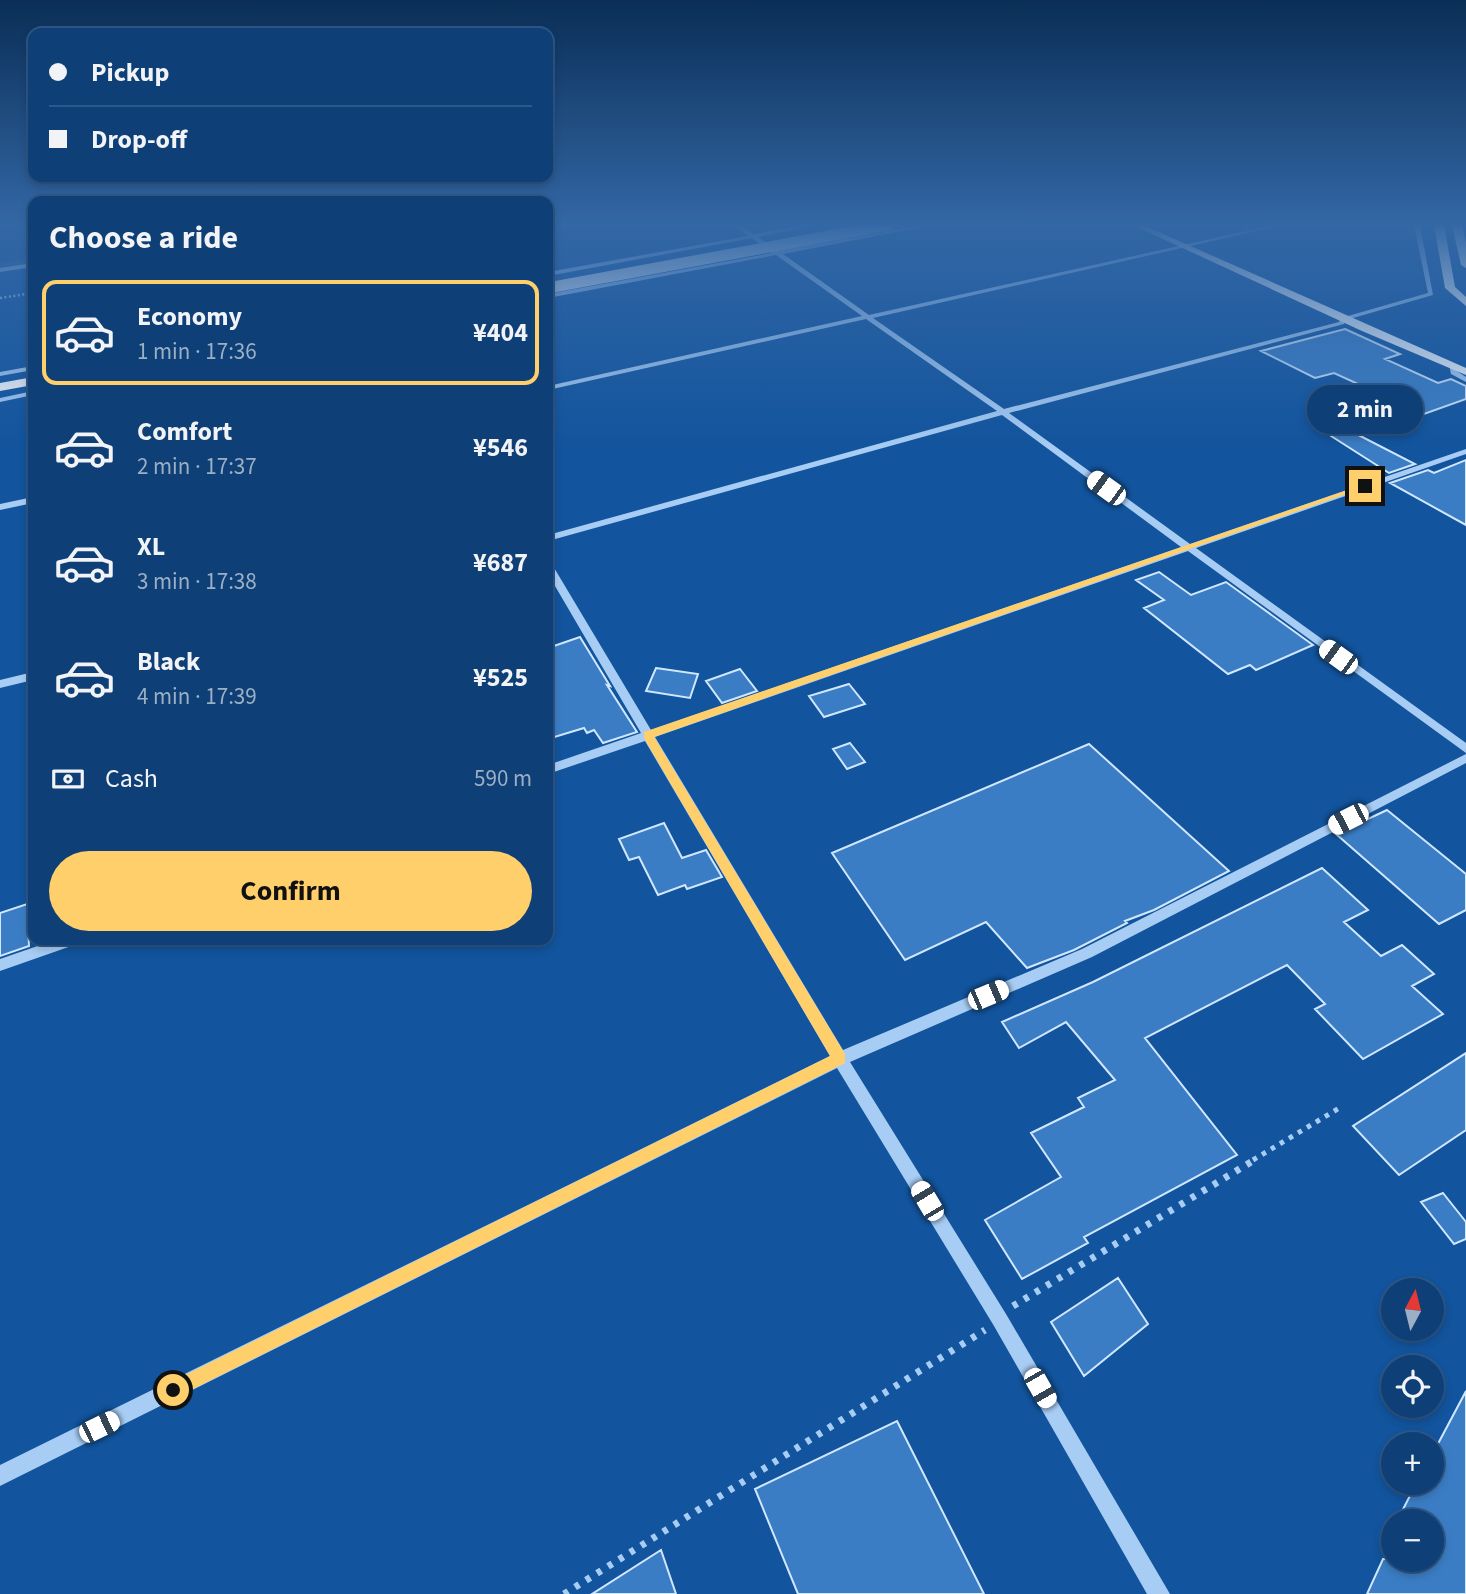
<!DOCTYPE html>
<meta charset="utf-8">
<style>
body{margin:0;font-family:"Source Sans 3",sans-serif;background:#17467b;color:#f1f3f6;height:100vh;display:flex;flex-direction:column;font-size:26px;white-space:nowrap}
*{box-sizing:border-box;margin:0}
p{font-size:23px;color:#9bafc5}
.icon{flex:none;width:38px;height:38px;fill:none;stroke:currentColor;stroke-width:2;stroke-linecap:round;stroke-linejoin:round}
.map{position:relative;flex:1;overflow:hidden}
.side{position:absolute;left:28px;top:196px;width:525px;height:749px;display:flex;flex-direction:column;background:#0e3f76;border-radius:14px;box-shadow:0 4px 10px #0003,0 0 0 2px #2e5888}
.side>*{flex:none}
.hud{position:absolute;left:28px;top:28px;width:525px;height:154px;border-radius:14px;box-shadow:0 4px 10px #0003,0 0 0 2px #2e5888;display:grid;align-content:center;height:154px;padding:0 21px;background:#0e3f76}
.needle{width:46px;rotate:7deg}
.tools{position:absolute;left:1381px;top:1278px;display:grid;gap:14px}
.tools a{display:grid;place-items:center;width:63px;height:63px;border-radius:50%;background:#0e3f76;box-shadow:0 4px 10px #0003,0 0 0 2px #2e5888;font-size:35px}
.end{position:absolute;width:32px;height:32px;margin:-16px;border:9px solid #ffcf6b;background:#111;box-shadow:0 0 0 4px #111}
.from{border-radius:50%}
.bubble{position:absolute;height:49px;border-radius:24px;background:#0e3f76;box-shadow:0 4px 10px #0003,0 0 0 2px #2e5888;font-size:23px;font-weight:700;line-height:49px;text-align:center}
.car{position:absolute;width:21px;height:42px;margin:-21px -10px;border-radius:9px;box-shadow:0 0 5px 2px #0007;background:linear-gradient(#fff 24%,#345 0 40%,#fff 0 76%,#345 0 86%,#fff 0)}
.hud b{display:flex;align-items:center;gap:24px;height:66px;font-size:26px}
.hud b+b{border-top:2px solid #2e5888}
.hud i{width:18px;height:18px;background:#f1f3f6}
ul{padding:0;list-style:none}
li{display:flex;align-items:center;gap:21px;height:105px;margin:0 14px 10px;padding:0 7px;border:4px solid transparent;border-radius:14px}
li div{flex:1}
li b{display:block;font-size:26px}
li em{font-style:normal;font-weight:700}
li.on{border-color:#ffcf6b}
li>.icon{width:63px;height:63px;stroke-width:1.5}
h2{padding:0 21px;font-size:32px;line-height:84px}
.pay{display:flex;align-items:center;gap:18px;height:77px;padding:0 21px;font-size:26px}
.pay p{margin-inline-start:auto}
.action{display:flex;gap:14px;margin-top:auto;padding:14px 21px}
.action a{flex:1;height:80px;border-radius:42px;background:#ffcf6b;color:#111;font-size:28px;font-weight:700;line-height:80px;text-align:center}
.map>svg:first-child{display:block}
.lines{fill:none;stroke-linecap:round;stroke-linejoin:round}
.canal{fill:#306095;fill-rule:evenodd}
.building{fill:#3b7dc4;stroke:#d1e7fe;stroke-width:2}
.path-far2{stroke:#a8cdf4;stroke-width:2.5;stroke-dasharray:2 2.5;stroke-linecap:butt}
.path-far1{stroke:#a8cdf4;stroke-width:5;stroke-dasharray:4.5 6;stroke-linecap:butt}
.path{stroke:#a8cdf4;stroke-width:7;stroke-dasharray:5 8;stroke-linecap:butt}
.minor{fill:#a8cdf4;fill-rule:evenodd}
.major{fill:#f5f9ff;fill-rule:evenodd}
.highway{fill:#fff;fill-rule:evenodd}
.highway-bridge{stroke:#fff;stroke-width:11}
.route{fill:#ffcf6b}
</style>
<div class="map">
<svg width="1466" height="1594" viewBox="0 0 1466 1594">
<rect width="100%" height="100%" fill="#12549d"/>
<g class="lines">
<path class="canal" d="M33,258V266L0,271V263Z"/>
</g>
<path class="building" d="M1345,329L1400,354L1385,359L1438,383L1451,379L1466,386V399L1424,414L1334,373L1315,378L1261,351Z
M1337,424L1415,464L1389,473L1331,436Z
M1466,460V525L1390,483L1428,470L1434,473Z
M1159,572L1191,595L1226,582L1313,645L1256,670L1250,665L1228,674L1144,608L1164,600L1136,580Z
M580,637L610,686L607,685L637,732L603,743L594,730L587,733L584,728L548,739V648Z
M656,668L698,674L690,698L646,691Z
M740,669L757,691L722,703L706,681Z
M849,684L865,704L824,717L809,696Z
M850,743L865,762L847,769L833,749Z
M1089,744L1229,871L1154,910L1125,921L1127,923L1074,950L1027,968L986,922L905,960L832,853Z
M1387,810L1466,874V910L1439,924L1336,834Z
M664,823L682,858L706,850L722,877L687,889L685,885L658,895L639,857L629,860L619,839Z
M1322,868L1368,910L1344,922L1381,956L1402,945L1434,974L1412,986L1443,1014L1363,1059L1315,1009L1325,1004L1287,965L1145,1038L1237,1155L1084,1237L1088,1243L1022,1279L985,1220L1061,1177L1031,1133L1084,1107L1078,1098L1115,1080L1066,1022L1019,1048L1002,1022L1093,982Z
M27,904L29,946L0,956V913Z
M1466,1053V1130L1399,1175L1353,1126Z
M1443,1193L1466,1222V1239L1454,1244L1421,1202Z
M1118,1278L1148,1324L1084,1376L1051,1322Z
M1466,1391V1594H1367L1383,1559H1432V1521H1397L1417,1482H1432V1455Z
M897,1421L984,1594H798L755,1489Z
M661,1550L676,1594H592Z"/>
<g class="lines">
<path class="path-far2" d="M0,298L33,293"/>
<path class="path-far1" d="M1253,1160L1341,1107"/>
<path class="path" d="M1013,1306L1256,1159
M564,1594L985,1330"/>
<path class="minor" d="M734,225H740L754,234L807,225H818L758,237L778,251L922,225H933L783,254L869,315L1273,225H1283L873,318L1004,409L1339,322L1341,318L1428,293L1414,225H1420L1433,295L1346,320L1344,324L1009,413L1190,544L1466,449V454L1196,548L1466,743V753L1188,551L655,737L843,1050L1082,949L1466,754V763L1092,957L850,1062L1006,1314L1170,1594H1147L994,1326L837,1068L0,1486V1465L830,1056L645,741L548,774V765L641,733L548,574V563L553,566L651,730L1181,547L1002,415L548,541V535L997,411L866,319L548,390V386L862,316L776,255L548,298V294L772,253L752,238L548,276V272L748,236Z
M33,263V267L0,272V268Z
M1449,364H1455L1457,371L1466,377V382L1451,374Z
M33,366V370L0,376V372Z
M33,391V395L0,402V398Z
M33,497V503L0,510V504Z
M33,672V680L0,688V680Z
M55,940H79L77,944L0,971V959Z"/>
<path class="major" d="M1133,225H1143L1466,368V375L1362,331Z"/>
<path class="highway" d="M1434,225H1444L1455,287L1466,297V306L1445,288Z
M1452,225H1462L1466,243V268L1461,265Z
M33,377V385L0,391V383Z"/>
<path class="highway-bridge" d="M548,288L888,225"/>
</g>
<linearGradient id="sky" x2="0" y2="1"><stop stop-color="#0a2e56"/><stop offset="0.5" stop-color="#3367a5"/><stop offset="1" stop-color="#3367a5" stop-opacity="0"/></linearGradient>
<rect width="1466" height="448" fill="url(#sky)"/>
<path class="route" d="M1362,485L1369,486L654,737L845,1054V1063L173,1399L167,1396L164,1390L167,1384L830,1056L644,738V732Z"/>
</svg>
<div class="tools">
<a><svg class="needle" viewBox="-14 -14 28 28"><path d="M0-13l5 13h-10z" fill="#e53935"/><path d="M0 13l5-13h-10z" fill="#9bafc5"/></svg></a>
<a><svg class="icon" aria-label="locate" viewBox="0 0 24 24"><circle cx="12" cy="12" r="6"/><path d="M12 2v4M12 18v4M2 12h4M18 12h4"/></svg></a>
<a>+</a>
<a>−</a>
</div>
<i class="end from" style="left:173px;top:1390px"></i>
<i class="end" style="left:1365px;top:486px"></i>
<div class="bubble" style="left:1307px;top:385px;width:116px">2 min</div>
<i class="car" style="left:1106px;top:488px;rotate:306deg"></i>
<i class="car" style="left:1338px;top:657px;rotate:306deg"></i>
<i class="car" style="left:1348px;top:819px;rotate:243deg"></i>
<i class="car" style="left:988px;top:995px;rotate:67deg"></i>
<i class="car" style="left:927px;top:1201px;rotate:329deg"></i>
<i class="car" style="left:1040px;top:1388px;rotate:150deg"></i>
<i class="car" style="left:99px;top:1427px;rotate:64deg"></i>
<div class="hud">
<b><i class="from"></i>Pickup</b>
<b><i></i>Drop-off</b>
</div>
<section class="side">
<h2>Choose a ride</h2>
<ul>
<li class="on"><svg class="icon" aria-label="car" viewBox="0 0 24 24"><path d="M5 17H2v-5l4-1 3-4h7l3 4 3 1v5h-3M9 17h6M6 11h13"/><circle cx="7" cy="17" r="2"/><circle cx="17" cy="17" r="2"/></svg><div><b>Economy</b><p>1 min · 17:36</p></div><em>¥404</em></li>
<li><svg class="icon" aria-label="car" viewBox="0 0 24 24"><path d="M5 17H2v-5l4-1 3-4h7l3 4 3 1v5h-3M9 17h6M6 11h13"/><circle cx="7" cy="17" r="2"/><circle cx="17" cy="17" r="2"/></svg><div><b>Comfort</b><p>2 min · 17:37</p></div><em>¥546</em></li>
<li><svg class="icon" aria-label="car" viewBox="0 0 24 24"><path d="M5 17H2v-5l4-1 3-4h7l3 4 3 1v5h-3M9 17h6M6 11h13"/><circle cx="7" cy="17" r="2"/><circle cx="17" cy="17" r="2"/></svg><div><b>XL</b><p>3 min · 17:38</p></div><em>¥687</em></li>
<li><svg class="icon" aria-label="car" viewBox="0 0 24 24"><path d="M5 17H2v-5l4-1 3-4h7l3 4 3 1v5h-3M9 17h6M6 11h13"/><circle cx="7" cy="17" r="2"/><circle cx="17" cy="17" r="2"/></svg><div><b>Black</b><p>4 min · 17:39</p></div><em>¥525</em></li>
</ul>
<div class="pay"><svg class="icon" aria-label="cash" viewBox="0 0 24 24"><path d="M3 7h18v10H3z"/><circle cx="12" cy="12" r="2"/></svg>Cash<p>590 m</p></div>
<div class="action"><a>Confirm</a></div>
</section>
</div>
